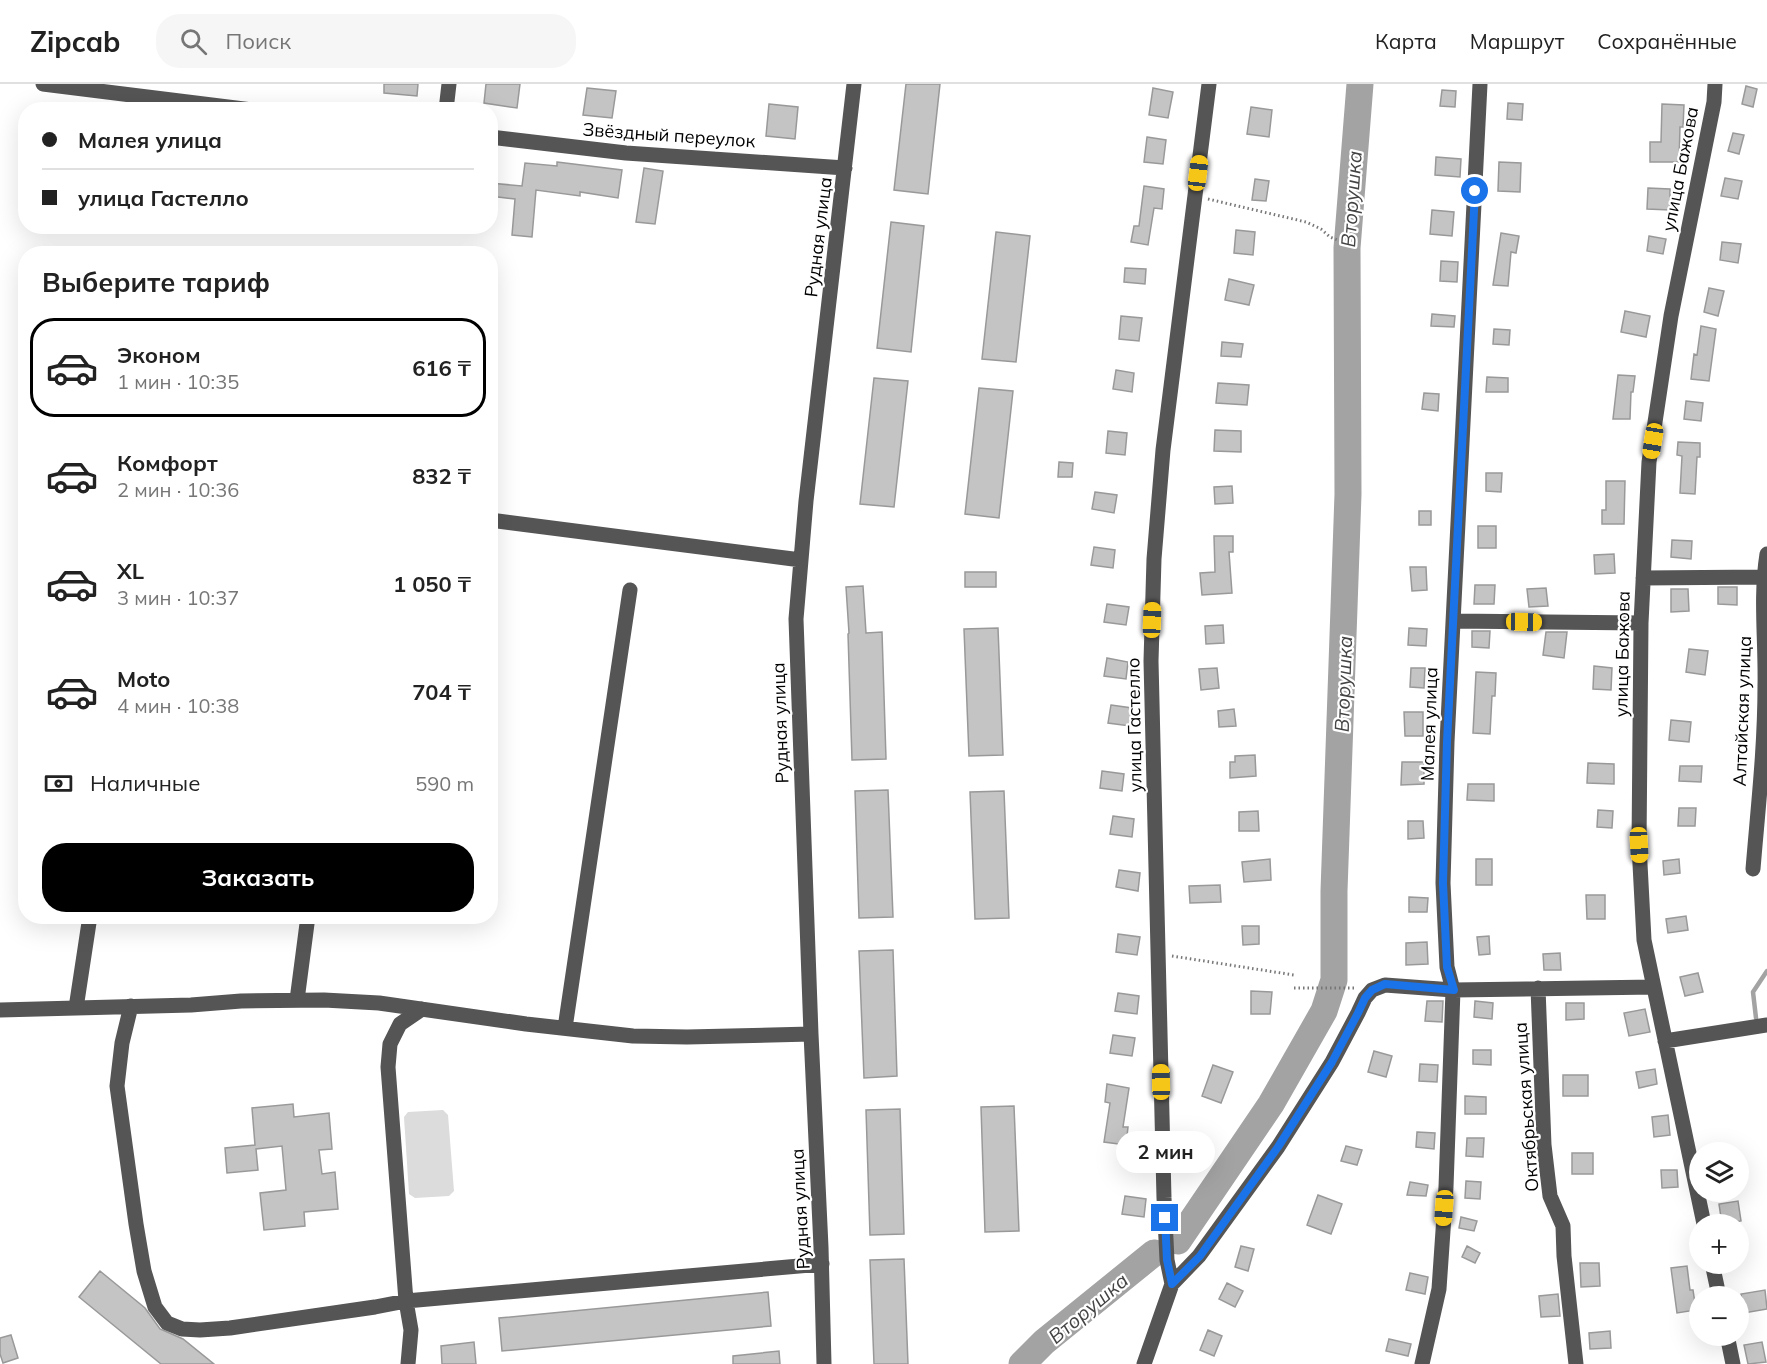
<!DOCTYPE html>
<html lang="ru">
<meta charset="utf-8">
<style>
body{margin:0;font-family:Mulish,sans-serif;background:#f6f6f6;color:#222;height:100vh;display:flex;flex-direction:column;font-size:22px;white-space:nowrap}
*{box-sizing:border-box;margin:0}
p{font-size:20px;color:#767676}
.icon{flex:none;width:33px;height:33px;fill:none;stroke:currentColor;stroke-width:2;stroke-linecap:round;stroke-linejoin:round}
.map{position:relative;flex:1;overflow:hidden}
.sheet{position:absolute;left:18px;top:162px;width:480px;height:678px;display:flex;flex-direction:column;background:#fff;border-radius:24px;box-shadow:0 6px 24px #0002}
.sheet>*{flex:none}
.top-card{position:absolute;left:18px;top:18px;width:480px;height:132px;border-radius:24px;box-shadow:0 6px 24px #0002;display:grid;align-content:center;height:132px;padding:0 24px;background:#fff}
.fabs{position:absolute;left:1689px;top:1058px;display:grid;gap:12px}
.fabs a{display:grid;place-items:center;width:60px;height:60px;border-radius:50%;background:#fff;box-shadow:0 6px 24px #0002;font-size:30px}
.end{position:absolute;width:27px;height:27px;margin:-14px;border:8px solid #1a73e8;background:#fff;box-shadow:0 0 0 3px #fff}
.from{border-radius:50%}
.bubble{position:absolute;height:42px;border-radius:21px;background:#fff;box-shadow:0 6px 24px #0002;font-size:20px;font-weight:700;line-height:42px;text-align:center}
.car{position:absolute;width:18px;height:36px;margin:-18px -9px;border-radius:8px;box-shadow:0 0 4px 2px #0007;background:linear-gradient(#f5c518 24%,#345 0 40%,#f5c518 0 76%,#345 0 86%,#f5c518 0)}
.top-card b{display:flex;align-items:center;gap:21px;height:57px;font-size:22px}
.top-card b+b{border-top:2px solid #e0e0e0}
.top-card i{width:15px;height:15px;background:#222}
ul{padding:0;list-style:none}
li{display:flex;align-items:center;gap:18px;height:99px;margin:0 12px 9px;padding:0 12px;border:3px solid transparent;border-radius:24px}
li div{flex:1}
li b{display:block;font-size:22px}
li em{font-style:normal;font-weight:700}
li.selected{border-color:#000}
li>.icon{width:54px;height:54px;stroke-width:1.5}
h2{padding:0 24px;font-size:27px;line-height:72px}
.pay{display:flex;align-items:center;gap:15px;height:66px;padding:0 24px;font-size:22px}
.pay p{margin-inline-start:auto}
.cta{display:flex;gap:12px;margin-top:auto;padding:12px 24px}
.cta a{flex:1;height:69px;border-radius:24px;background:#000;color:#fff;font-size:24px;font-weight:700;line-height:69px;text-align:center}
header{display:flex;align-items:center;gap:36px;box-sizing:border-box;height:84px;padding:0 30px;background:#fff;border-bottom:2px solid #e0e0e0}
header strong{font-size:28px}
nav{display:flex;gap:33px;margin-inline-start:auto;font-size:21px}
.search{width:420px;height:54px;background:#f6f6f6;display:flex;align-items:center;gap:15px;box-sizing:border-box;padding:0 21px;border-radius:24px;color:#767676;font-size:22px}
.map>svg:first-child{display:block}
.green{fill:#dcdcdc}
.lines{fill:none;stroke-linecap:round;stroke-linejoin:round}
.stream{stroke:#a3a3a3;stroke-width:4.5}
.river{stroke:#a3a3a3;stroke-width:27}
.building{fill:#c4c4c4;stroke:#999;stroke-width:1.5}
.path{stroke:#777;stroke-width:3;stroke-dasharray:1.5 3;stroke-linecap:butt}
.minor{stroke:#555;stroke-width:15}
.route{stroke:#1a73e8;stroke-width:8}
.labels{text-anchor:middle;dominant-baseline:central;stroke-width:4.5;stroke-linejoin:round;paint-order:stroke}
.street-label{font-size:18px;fill:#000;stroke:#fff}
.water-label{font-size:20px;font-style:italic;fill:#444;stroke:#fff}
</style>
<header>
<strong>Zipcab</strong>
<div class="search"><svg class="icon" aria-label="search" viewBox="0 0 24 24"><circle cx="10" cy="10" r="6"/><path d="M15 15l6 6"/></svg>Поиск</div>
<nav><a>Карта</a><a>Маршрут</a><a>Сохранённые</a></nav>
</header>
<div class="map">
<svg width="1767" height="1280" viewBox="0 0 1767 1280">
<rect width="100%" height="100%" fill="#fff"/>
<path class="green" d="M443,1026L448,1031L454,1107L449,1112L415,1114L409,1110L404,1033L408,1028Z"/>
<g class="lines">
<path class="stream" d="M1756,934L1753,908L1767,887"/>
<path class="river" d="M1178,1157L1271,1020L1324,927L1334,896V807L1348,410L1347,164L1360,0
M1022,1280L1044,1258L1154,1169"/>
</g>
<path class="building" d="M384,0H418L417,12L384,9Z
M486,0H520L517,24L484,19Z
M906,0H940L928,110L894,106Z
M1746,2L1757,5L1753,23L1742,20Z
M587,4L616,7L612,34L583,31Z
M1153,4L1173,8L1168,34L1149,31Z
M1442,6L1456,7L1455,23L1440,22Z
M1508,19L1523,20L1522,36L1507,35Z
M769,20L798,23L795,55L766,52Z
M1662,20L1684,21L1683,43H1680L1679,78H1650V58H1661Z
M1251,23L1272,26L1269,53L1247,50Z
M1733,49L1744,51L1739,70L1728,67Z
M1147,53L1166,56L1163,80L1144,78Z
M1436,73L1461,75L1460,93L1435,91Z
M557,78L622,86L618,114L580,108V112L536,106L532,153L512,151L515,115L490,112V99L522,102L525,79L557,82Z
M1499,78L1521,79L1520,108L1498,107Z
M644,84L663,87L655,140L636,138Z
M1725,94L1742,97L1738,115L1721,112Z
M1255,95L1269,97L1266,117L1252,116Z
M1144,102L1164,105L1162,125L1154,124L1148,161L1131,158L1134,142H1139Z
M1648,104L1670,105V126L1647,125Z
M1432,126L1454,128L1452,152L1430,150Z
M891,138L924,142L911,268L877,264Z
M1236,146L1255,148L1253,171L1234,169Z
M996,148L1030,152L1016,278L982,275Z
M1501,149L1519,152L1516,169L1511,168L1508,202L1493,201Z
M1649,152L1666,155L1663,170L1647,167Z
M1722,158L1741,160L1738,179L1720,176Z
M1441,177L1458,178L1457,198L1440,197Z
M1125,184L1146,185L1145,200L1124,198Z
M1229,195L1254,201L1249,221L1225,216Z
M1709,204L1724,207L1718,232L1704,228Z
M1625,227L1650,232L1646,253L1621,248Z
M1432,230L1455,232L1454,243L1431,242Z
M1121,232L1142,234L1139,257L1119,255Z
M1701,242L1716,245L1709,297L1691,295L1694,270L1697,271Z
M1494,245L1510,246L1509,261L1493,260Z
M1222,258L1243,260L1241,273L1221,272Z
M1116,286L1134,289L1132,308L1113,305Z
M1618,291L1635,292L1633,308H1631L1630,335H1613Z
M1487,293L1508,294V308H1486Z
M874,294L908,297L894,423L860,420Z
M1218,299L1249,301L1247,321L1216,319Z
M979,304L1013,307L999,434L965,430Z
M1424,309L1439,310L1438,327L1422,325Z
M1686,317L1703,319L1701,337L1684,335Z
M1215,346L1241,347V368L1214,367Z
M1108,347L1127,349L1125,371L1106,369Z
M1678,358L1700,359V373H1697L1695,410L1680,409L1682,372L1677,371Z
M1059,378L1073,379L1072,393H1058Z
M1486,389H1502L1501,408L1486,407Z
M1606,397H1625L1624,440H1602V426H1606Z
M1232,402L1233,419L1215,420L1214,403Z
M1095,408L1117,411L1114,429L1092,425Z
M1419,427H1431V441H1419Z
M1478,442H1496V464H1478Z
M1214,452H1233V468H1229L1232,509L1202,511L1200,489L1215,488Z
M1672,456L1692,457L1691,475L1671,473Z
M1094,463L1115,466L1113,484L1091,481Z
M1614,470L1615,489L1595,490L1594,471Z
M1410,483H1426L1427,506L1412,507Z
M965,488H996V503H965Z
M1475,501H1495L1494,520H1474Z
M863,502L866,549L882,548L886,675L852,676L848,550L849,549L846,503Z
M1718,503H1737V521L1718,520Z
M1546,504L1548,522L1529,523L1527,505Z
M1671,505H1688L1689,527L1671,528Z
M1107,520L1129,523L1126,541L1104,538Z
M1223,541L1224,559L1206,560L1205,542Z
M998,544L1003,671L969,672L964,545Z
M1409,544L1427,545L1426,562L1408,561Z
M1472,547H1490L1489,564L1472,563Z
M1546,548H1567L1564,574L1543,571Z
M1689,565L1708,567L1705,591L1686,588Z
M1107,574L1128,578L1126,595L1104,592Z
M1594,582L1612,584L1611,606L1593,605Z
M1217,584L1219,604L1201,606L1199,585Z
M1411,584H1425L1424,604L1410,603Z
M1476,588L1496,589L1495,612H1492L1490,650L1473,649Z
M1111,621L1132,624L1130,642L1108,639Z
M1234,625L1236,642L1219,643L1218,627Z
M1404,628H1423V652H1405Z
M1671,636L1691,638L1689,658L1669,656Z
M1255,671L1256,692L1230,694V678H1235V672Z
M1402,678H1424V700L1401,701Z
M1588,679L1614,680V700L1587,699Z
M1680,682H1702L1701,698L1679,697Z
M1102,687L1124,690L1122,707L1100,704Z
M1468,700H1494V717L1467,716Z
M888,706L893,833L859,834L855,707Z
M1004,707L1009,834L975,835L970,708Z
M1679,724H1696L1695,742H1678Z
M1598,726L1613,727L1612,744L1597,743Z
M1258,727L1259,747H1239V728Z
M1113,732L1134,735L1132,753L1110,750Z
M1408,737H1423L1424,754L1408,755Z
M1270,775L1271,796L1244,798L1242,778Z
M1476,775H1492V801H1476Z
M1679,775L1680,789L1664,791L1663,777Z
M1119,786L1140,789L1138,807L1116,803Z
M1220,801L1221,818L1190,819L1189,802Z
M1586,811H1605V835H1587Z
M1409,813L1428,814L1427,828H1409Z
M1686,832L1688,846L1668,849L1666,835Z
M1242,842H1259V860L1243,861Z
M1118,850L1140,853L1137,871L1116,868Z
M1489,852L1490,870L1479,871L1477,853Z
M1427,858L1428,880L1406,881V859Z
M893,866L897,992L864,994L859,867Z
M1560,869L1561,886H1544L1543,870Z
M1698,889L1703,908L1685,912L1680,893Z
M1251,907L1272,908L1270,930H1251Z
M1118,909L1139,912L1137,930L1115,927Z
M1427,917H1443L1442,938L1425,937Z
M1475,917L1493,919L1492,935L1474,933Z
M1566,919H1584V935L1566,936Z
M1645,925L1650,948L1629,952L1624,929Z
M1113,951L1135,954L1132,972L1110,969Z
M1473,966H1491V981L1473,980Z
M1374,967L1392,972L1386,993L1368,988Z
M1420,980L1438,981L1437,998L1419,997Z
M1213,981L1233,988L1221,1019L1202,1012Z
M1655,985L1657,1000L1639,1004L1636,988Z
M1563,991H1588V1012H1563Z
M1107,1000L1129,1004L1123,1043H1128L1126,1061L1104,1058L1110,1019L1105,1018Z
M1465,1012L1486,1013V1030H1465Z
M293,1020L294,1033L329,1029L332,1065L319,1066L322,1090L335,1088L338,1125L304,1128L305,1142L264,1146L260,1109L286,1106L282,1062L256,1065L258,1086L227,1089L225,1064L255,1061L252,1024Z
M1014,1022L1019,1147L985,1148L981,1023Z
M900,1025L904,1150L870,1151L866,1026Z
M1668,1031L1670,1051L1654,1053L1652,1033Z
M1417,1048L1435,1049L1434,1065L1416,1063Z
M1467,1054H1484L1483,1073L1466,1072Z
M1346,1062L1362,1066L1357,1081L1341,1077Z
M1572,1069H1593V1090H1572Z
M1661,1086H1677L1678,1103L1662,1104Z
M1466,1097L1481,1098L1480,1115L1465,1114Z
M1410,1098L1428,1101L1426,1112L1407,1111Z
M1318,1111L1342,1120L1331,1150L1307,1141Z
M1125,1112L1146,1115L1144,1133L1122,1130Z
M1738,1117L1741,1137L1722,1140L1719,1120Z
M1461,1133L1477,1137L1474,1147L1459,1144Z
M1241,1162L1254,1165L1248,1187L1235,1183Z
M1467,1162L1480,1169L1475,1179L1462,1173Z
M904,1175L908,1280H874L870,1176Z
M1580,1179H1599L1600,1202L1581,1203Z
M1687,1182L1690,1206H1693L1696,1226L1677,1229L1671,1184Z
M100,1187L145,1224L160,1245L183,1255L214,1280H161L79,1213Z
M1410,1189L1428,1193L1425,1210L1406,1206Z
M1227,1199L1243,1207L1235,1223L1219,1215Z
M1765,1206L1767,1225L1744,1229L1741,1210Z
M768,1208L771,1242L502,1267L499,1234Z
M1558,1210L1560,1232L1541,1233L1539,1212Z
M1208,1246L1222,1252L1214,1272L1200,1266Z
M1610,1247L1611,1264L1590,1265L1589,1249Z
M11,1251L18,1274L3,1279L0,1270V1254Z
M1389,1255L1411,1260L1408,1272L1386,1267Z
M474,1258L476,1280H442L441,1262Z
M1762,1258L1766,1278L1748,1280L1744,1261Z
M779,1267L780,1280H733V1272Z"/>
<g class="lines">
<path class="path" d="M1208,115L1306,138L1321,145L1330,153L1340,157L1354,159
M1172,872L1294,891
M1294,904H1355"/>
<path class="minor" d="M43,0L252,26
M446,26L449,0
M490,53L626,69L845,84
M490,436L801,476
M1643,494L1763,493
M1453,537L1641,539
M1753,785C1758,724 1765,663 1765,602C1766,558 1760,514 1767,470
M1538,904L1544,1061L1550,1112L1563,1142L1564,1172L1576,1280
M297,916L308,832
M131,922L122,959L117,1002L136,1140L144,1187L155,1223L167,1239L182,1245L200,1246L230,1244L375,1223L406,1217L822,1180
M76,924L90,832
M0,926L191,921L241,917L324,916L379,919L526,940L633,952L687,953L811,950
M565,944L630,506
M1665,957L1767,941
M1704,1140L1644,856L1639,761L1641,539L1649,378L1671,232L1714,18L1715,0
M1712,1179L1719,1212
M1172,1200L1199,1172L1278,1063L1332,978L1358,929L1365,914L1372,906L1385,901L1453,906L1654,903
M1727,1251L1733,1280
M408,1280L411,1246L406,1217L388,983L390,960L400,940L422,925
M824,1280L821,1163L811,950L796,535L806,417L854,0
M1144,1280L1172,1200L1167,1176L1164,1114L1151,577L1154,475L1163,366L1209,0
M1422,1280L1439,1205L1446,1103L1453,906L1447,883L1443,799L1447,658L1480,0"/>
</g>
<g class="lines">
<path class="route" d="M1165,1134L1167,1176L1172,1200L1200,1172L1278,1063L1332,978L1358,929L1365,914L1372,906L1385,900L1454,906L1447,883L1443,799L1447,658L1475,107"/>
</g>
<g class="labels">
<g class="street-label">
<text transform="translate(669 51) rotate(4)">Звёздный переулок</text>
<text transform="translate(1680 85) rotate(-79)">улица Бажова</text>
<text transform="translate(818 153) rotate(-83)">Рудная улица</text>
<text transform="translate(1622 570) rotate(-89)">улица Бажова</text>
<text transform="translate(1742 627) rotate(-88)">Алтайская улица</text>
<text transform="translate(780 639) rotate(-92)">Рудная улица</text>
<text transform="translate(1429 640) rotate(-88)">Малея улица</text>
<text transform="translate(1134 641) rotate(-91)">улица Гастелло</text>
<text transform="translate(1526 1023) rotate(-94)">Октябрьская улица</text>
<text transform="translate(800 1125) rotate(-93)">Рудная улица</text>
</g>
<g class="water-label">
<text transform="translate(1351 115) rotate(-86)">Вторушка</text>
<text transform="translate(1343 600) rotate(-88)">Вторушка</text>
<text transform="translate(1088 1224) rotate(-40)">Вторушка</text>
</g>
</g>
</svg>
<div class="fabs">
<a><svg class="icon" aria-label="layers" viewBox="0 0 24 24"><path d="M12 4l9 5-9 5-9-5zM3 14l9 5 9-5"/></svg></a>
<a>+</a>
<a>−</a>
</div>
<i class="end from" style="left:1475px;top:107px"></i>
<i class="end" style="left:1165px;top:1134px"></i>
<div class="bubble" style="left:1116px;top:1047px;width:99px">2 мин</div>
<i class="car" style="left:1198px;top:89px;rotate:7deg"></i>
<i class="car" style="left:1653px;top:357px;rotate:189deg"></i>
<i class="car" style="left:1152px;top:536px;rotate:2deg"></i>
<i class="car" style="left:1524px;top:538px;rotate:91deg"></i>
<i class="car" style="left:1639px;top:761px;rotate:177deg"></i>
<i class="car" style="left:1161px;top:998px;rotate:359deg"></i>
<i class="car" style="left:1444px;top:1124px;rotate:184deg"></i>
<div class="top-card">
<b><i class="from"></i>Малея улица</b>
<b><i></i>улица Гастелло</b>
</div>
<section class="sheet">
<h2>Выберите тариф</h2>
<ul>
<li class="selected"><svg class="icon" aria-label="car" viewBox="0 0 24 24"><path d="M5 17H2v-5l4-1 3-4h7l3 4 3 1v5h-3M9 17h6M6 11h13"/><circle cx="7" cy="17" r="2"/><circle cx="17" cy="17" r="2"/></svg><div><b>Эконом</b><p>1 мин · 10:35</p></div><em>616 ₸</em></li>
<li><svg class="icon" aria-label="car" viewBox="0 0 24 24"><path d="M5 17H2v-5l4-1 3-4h7l3 4 3 1v5h-3M9 17h6M6 11h13"/><circle cx="7" cy="17" r="2"/><circle cx="17" cy="17" r="2"/></svg><div><b>Комфорт</b><p>2 мин · 10:36</p></div><em>832 ₸</em></li>
<li><svg class="icon" aria-label="car" viewBox="0 0 24 24"><path d="M5 17H2v-5l4-1 3-4h7l3 4 3 1v5h-3M9 17h6M6 11h13"/><circle cx="7" cy="17" r="2"/><circle cx="17" cy="17" r="2"/></svg><div><b>XL</b><p>3 мин · 10:37</p></div><em>1 050 ₸</em></li>
<li><svg class="icon" aria-label="car" viewBox="0 0 24 24"><path d="M5 17H2v-5l4-1 3-4h7l3 4 3 1v5h-3M9 17h6M6 11h13"/><circle cx="7" cy="17" r="2"/><circle cx="17" cy="17" r="2"/></svg><div><b>Moto</b><p>4 мин · 10:38</p></div><em>704 ₸</em></li>
</ul>
<div class="pay"><svg class="icon" aria-label="cash" viewBox="0 0 24 24"><path d="M3 7h18v10H3z"/><circle cx="12" cy="12" r="2"/></svg>Наличные<p>590 m</p></div>
<div class="cta"><a>Заказать</a></div>
</section>
</div>
